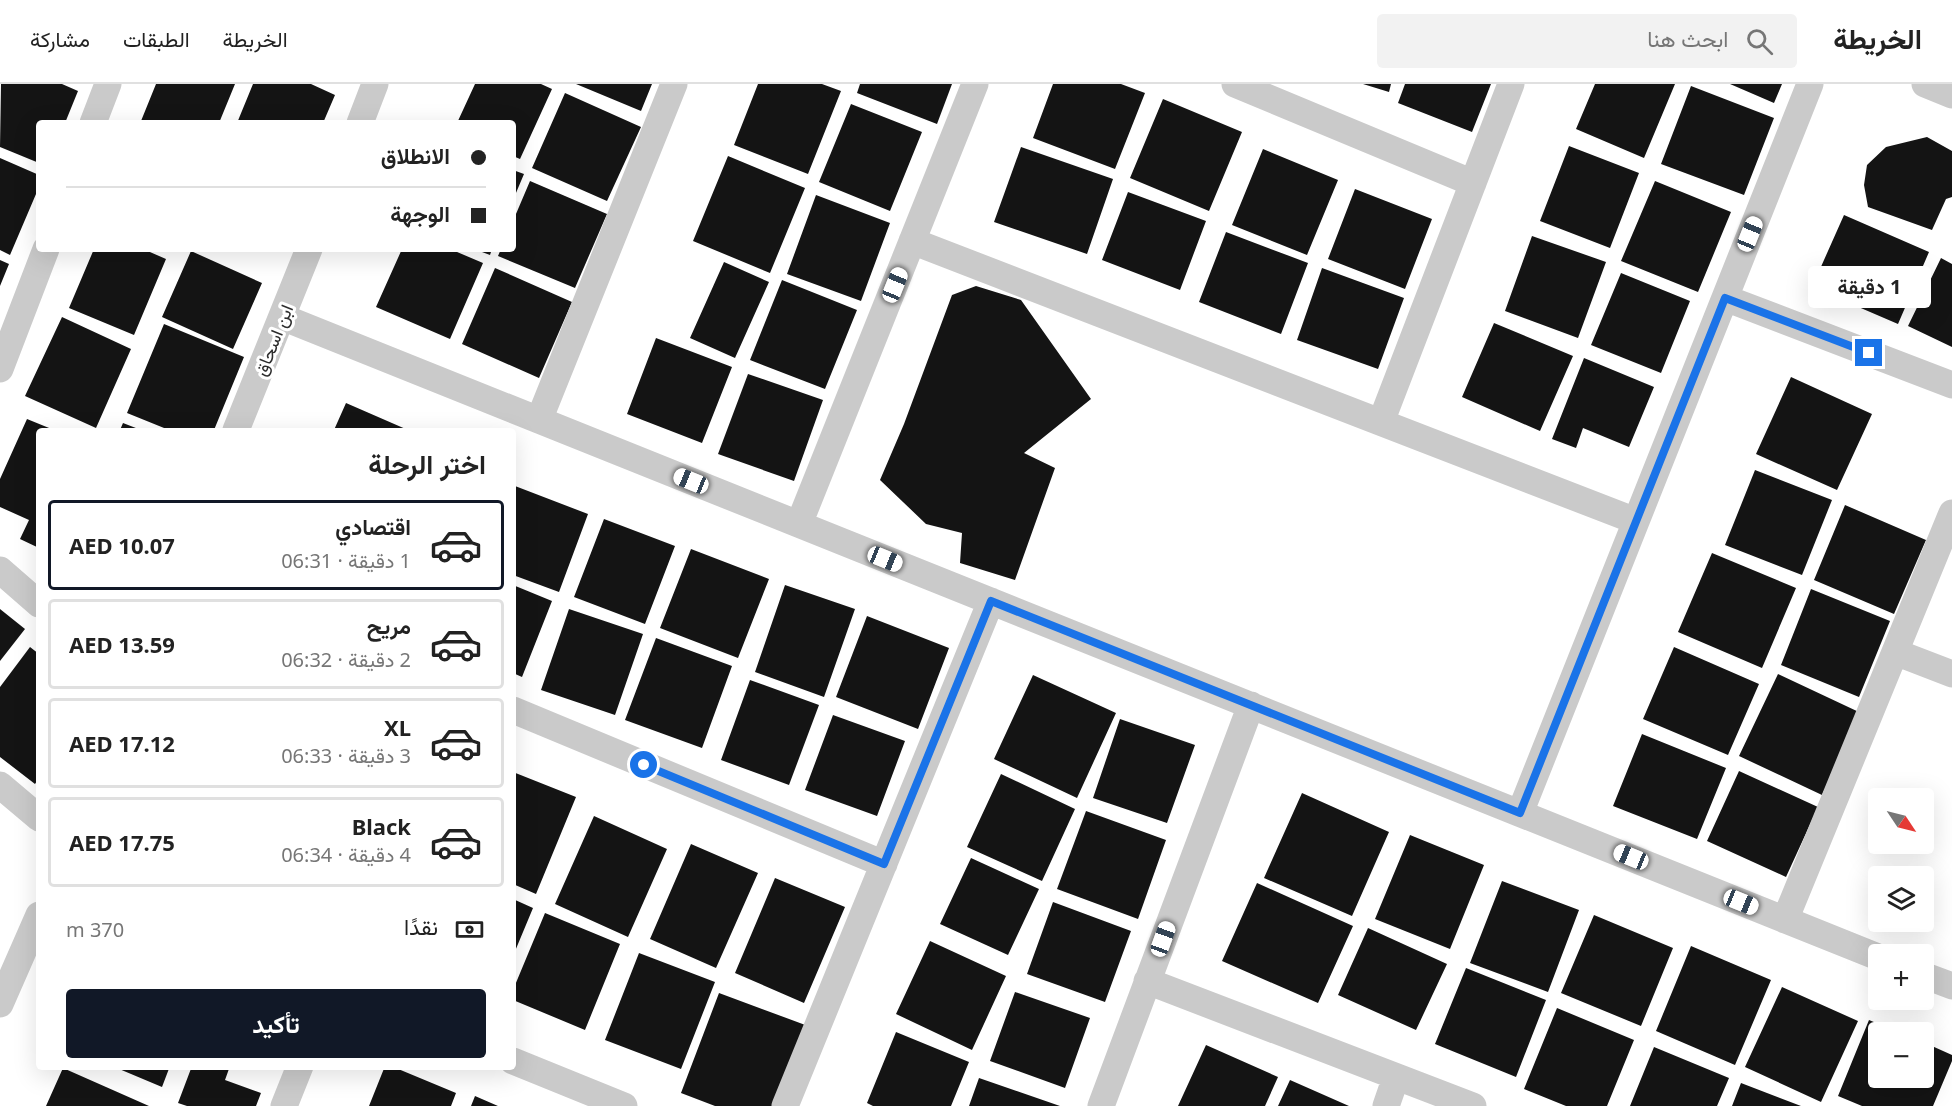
<!DOCTYPE html>
<html lang="ar">
<meta charset="utf-8">
<style>
body{margin:0;font-family:"Noto Sans",Vazirmatn,sans-serif;background:#f2f2f2;color:#222;direction:rtl;height:100vh;display:flex;flex-direction:column;font-size:22px;white-space:nowrap}
*{box-sizing:border-box;margin:0}
p{font-size:20px;color:#767676}
.icon{flex:none;width:33px;height:33px;fill:none;stroke:currentColor;stroke-width:2;stroke-linecap:round;stroke-linejoin:round}
.map{position:relative;flex:1;overflow:hidden;direction:ltr}
.side{position:absolute;left:36px;top:344px;width:480px;height:642px;display:flex;flex-direction:column;background:#fff;border-radius:6px;box-shadow:0 6px 24px #0002;direction:rtl}
.side>*{flex:none}
.top-card{position:absolute;left:36px;top:36px;width:480px;height:132px;border-radius:6px;box-shadow:0 6px 24px #0002;direction:rtl;display:grid;align-content:center;height:132px;padding:0 30px;background:#fff}
.needle{width:39px;rotate:125deg}
.fabs{position:absolute;left:1868px;top:704px;display:grid;gap:12px}
.fabs a{display:grid;place-items:center;width:66px;height:66px;border-radius:6px;background:#fff;box-shadow:0 6px 24px #0002;font-size:30px}
.end{position:absolute;width:27px;height:27px;margin:-14px;border:8px solid #1a73e8;background:#fff;box-shadow:0 0 0 3px #fff}
.from{border-radius:50%}
.bubble{position:absolute;height:42px;border-radius:6px;background:#fff;box-shadow:0 6px 24px #0002;font-size:20px;font-weight:700;line-height:42px;text-align:center;direction:rtl}
.car{position:absolute;width:18px;height:36px;margin:-18px -9px;border-radius:8px;box-shadow:0 0 4px 2px #0007;background:linear-gradient(#fff 24%,#345 0 40%,#fff 0 76%,#345 0 86%,#fff 0)}
.top-card b{display:flex;align-items:center;gap:21px;height:57px;font-size:22px}
.top-card b+b{border-top:2px solid #e0e0e0}
.top-card i{width:15px;height:15px;background:#222}
ul{padding:0;list-style:none}
li{display:flex;align-items:center;gap:18px;height:90px;margin:0 12px 9px;padding:0 18px;border:3px solid #e0e0e0;border-radius:6px}
li div{flex:1}
li b{display:block;font-size:22px}
li em{font-style:normal;font-weight:700}
li.selected{border-color:#111827}
li>.icon{width:54px;height:54px;stroke-width:1.5}
h2{padding:0 30px;font-size:27px;line-height:72px}
.pay{display:flex;align-items:center;gap:15px;height:66px;padding:0 30px;font-size:22px}
.pay p{margin-inline-start:auto}
.action{display:flex;gap:12px;margin-top:auto;padding:12px 30px}
.action a{flex:1;height:69px;border-radius:6px;background:#111827;color:#fff;font-size:24px;font-weight:700;line-height:69px;text-align:center}
header{display:flex;align-items:center;gap:36px;box-sizing:border-box;height:84px;padding:0 30px;background:#fff;border-bottom:2px solid #e0e0e0}
header strong{font-size:28px}
nav{display:flex;gap:33px;margin-inline-start:auto;font-size:21px}
.search{width:420px;height:54px;background:#f2f2f2;display:flex;align-items:center;gap:15px;box-sizing:border-box;padding:0 21px;border-radius:6px;color:#767676;font-size:22px}
.map>svg:first-child{display:block}
.building{fill:#141414}
.lines{fill:none;stroke-linecap:round;stroke-linejoin:round}
.minor{stroke:#cacaca;stroke-width:27}
.route{stroke:#1a73e8;stroke-width:8}
.labels{text-anchor:middle;dominant-baseline:central;stroke-width:6;stroke-linejoin:round;paint-order:stroke}
.street-label{font-size:18px;fill:#2d2d2d;stroke:#fff}
</style>
<header>
<strong>الخريطة</strong>
<div class="search"><svg class="icon" aria-label="search" viewBox="0 0 24 24"><circle cx="10" cy="10" r="6"/><path d="M15 15l6 6"/></svg>ابحث هنا</div>
<nav><a>الخريطة</a><a>الطبقات</a><a>مشاركة</a></nav>
</header>
<div class="map">
<svg width="1952" height="1022" viewBox="0 0 1952 1022">
<rect width="100%" height="100%" fill="#fff"/>
<path class="building" d="M1,0H62L78,7L65,39H39V79L0,63Z
M156,0H235L219,39H146L141,37Z
M253,0H311L335,11L323,39H237Z
M475,0H541L552,5L520,75L513,72V39H457Z
M576,0H652L641,27Z
M758,0H822L841,7L808,90L734,61Z
M860,0H952L937,40L857,9Z
M1053,0H1121L1145,9L1115,85L1033,54Z
M1363,0H1391L1389,8Z
M1405,0H1491L1472,48L1398,19Z
M1595,0H1675L1644,74L1576,45Z
M1730,0H1782L1774,19Z
M1691,2L1774,34L1744,111L1661,80Z
M565,9L641,43L607,117L532,84Z
M1163,15L1242,48L1209,127L1130,94Z
M851,20L922,48L890,127L819,98Z
M1927,53L1952,67V113L1946,115L1932,146L1868,123L1864,101L1867,81L1886,63Z
M1569,62L1639,89L1610,164L1540,137Z
M1021,63L1113,95L1087,170L994,138Z
M1263,65L1338,96L1307,171L1232,141Z
M728,72L805,104L770,189L693,157Z
M0,74L39,91V103L10,171L0,166Z
M513,86L524,90L513,116Z
M530,97L607,130L575,204L498,172L501,165H513V137Z
M1655,97L1731,128L1698,208L1621,177Z
M1355,105L1432,135L1405,205L1328,175Z
M1128,108L1206,137L1180,206L1102,176Z
M816,111L890,139L861,217L787,190Z
M1844,131L1929,168L1898,240L1812,203Z
M1226,148L1308,179L1281,250L1199,218Z
M1532,152L1606,178L1578,254L1505,227Z
M94,165H143L166,175L134,251L69,224Z
M402,165H450L483,179L450,255L376,223Z
M474,165H492L490,171Z
M191,167L262,199L233,265L162,233Z
M1941,174L1952,180V263L1908,242Z
M0,176L9,180L0,202Z
M724,178L769,198L735,274L690,254Z
M495,184L572,218L539,294L462,260Z
M1322,184L1404,214L1378,285L1297,256Z
M1621,189L1690,217L1661,289L1591,261Z
M782,196L857,226L825,305L750,276Z
M976,202L1021,216L1091,315L1024,369L1055,384L1015,496L960,479L962,449L926,440L880,396L904,340L952,211Z
M62,233L131,265L96,344L25,312Z
M1494,239L1573,272L1540,347L1462,313Z
M164,240L244,273L214,346H169L127,329Z
M656,254L732,283L702,359L627,330Z
M1584,274L1654,303L1629,363L1583,344L1576,364L1552,355Z
M748,290L823,316L794,397L718,370Z
M1791,293L1872,330L1837,406L1756,370Z
M346,319L408,346H334Z
M27,335L54,346H39V464L20,455L29,436L0,423V395Z
M123,339L141,346H120Z
M1755,386L1832,416L1802,491L1725,461Z
M515,402L588,430L559,508L513,491Z
M1845,421L1926,456L1894,530L1814,496Z
M604,435L675,462L645,540L574,513Z
M691,465L769,495L738,574L660,544Z
M1712,469L1796,504L1762,584L1678,548Z
M513,501L552,517L522,593L513,589Z
M785,501L855,525L824,613L755,588Z
M1811,505L1890,537L1859,613L1781,581Z
M0,525L25,545L0,577Z
M569,525L643,550L615,631L541,606Z
M867,532L949,564L918,645L836,613Z
M656,554L732,582L702,664L625,636Z
M30,563L39,570V694L35,700L0,673V603Z
M1674,563L1759,600L1728,671L1643,635Z
M1778,590L1861,629L1822,711L1739,672Z
M1033,591L1116,629L1077,714L994,675Z
M750,596L819,621L789,701L721,676Z
M833,631L905,657L877,732L805,706Z
M1120,635L1195,661L1167,739L1093,714Z
M1642,650L1726,684L1697,755L1613,722Z
M1739,687L1818,723L1786,793L1707,757Z
M513,688L576,713L536,810L513,800Z
M1001,690L1075,725L1042,797L967,763Z
M1302,709L1389,748L1352,832L1264,794Z
M1086,727L1166,756L1138,835L1057,805Z
M594,732L667,765L628,853L555,820Z
M1410,751L1484,781L1450,865L1375,835Z
M691,760L758,789L716,884L650,855Z
M971,774L1039,805L1008,871L940,840Z
M775,794L845,823L804,919L735,889Z
M1502,797L1579,826L1548,908L1470,879Z
M1257,799L1353,842L1318,919L1222,877Z
M513,815L533,824L513,872Z
M1053,818L1131,847L1105,918L1027,890Z
M545,829L620,860L585,946L513,916V906Z
M1594,831L1673,864L1641,942L1561,909Z
M1368,844L1447,880L1416,946L1338,911Z
M930,857L1006,892L972,966L896,930Z
M1691,862L1771,896L1735,981L1656,947Z
M639,869L715,898L681,985L605,956Z
M1466,884L1546,916L1516,993L1435,960Z
M1782,903L1858,937L1821,1018L1745,983Z
M1015,908L1090,934L1065,1004L990,977Z
M719,909L808,942L777,1022H715L681,1009Z
M1557,924L1634,956L1607,1022H1566L1524,1005Z
M1869,936L1898,948H1878V993H1923V958L1952,971V977L1933,1022H1862L1838,1012Z
M896,948L969,978L951,1022H873L867,1019Z
M1206,961L1278,993L1265,1022H1178Z
M1654,963L1729,994L1717,1022H1630Z
M112,982H170L162,1003Z
M192,982H230L225,996L261,1009L256,1022H187L178,1019Z
M385,982H391L456,1009L451,1022H369Z
M63,984L149,1022H46Z
M979,994L1060,1022H969Z
M1290,996L1349,1022H1278Z
M1741,999L1801,1022H1732Z
M475,1012L498,1022H471Z"/>
<g class="lines">
<path class="minor" d="M1235,0L1473,99
M1925,0L1952,11
M93,39L108,0
M360,39L375,0
M912,157L1636,437
M1725,214L1952,301
M282,233L1878,873
M0,285L46,165
M539,336L674,0
M1381,338L1511,0
M236,346L309,165
M799,440L975,0
M0,486L39,520
M1895,568L1952,590
M513,626L884,780
M0,701L39,734
M1520,729L1810,0
M1785,836L1952,429
M1923,891L1952,902
M1147,897L1473,1022
M0,920L39,831
M513,977L624,1022
M284,1022L300,982
M785,1022L991,517
M1101,1022L1251,621
M1386,1022L1396,993"/>
</g>
<g class="lines">
<path class="route" d="M644,681L884,780L991,517L1520,729L1725,214L1869,269"/>
</g>
<g class="labels">
<g class="street-label">
<text transform="translate(273 256) rotate(-68)">ابن اسحاق</text>
</g>
</g>
</svg>
<div class="fabs">
<a><svg class="needle" viewBox="-14 -14 28 28"><path d="M0-13l5 13h-10z" fill="#e53935"/><path d="M0 13l5-13h-10z" fill="#767676"/></svg></a>
<a><svg class="icon" aria-label="layers" viewBox="0 0 24 24"><path d="M12 4l9 5-9 5-9-5zM3 14l9 5 9-5"/></svg></a>
<a>+</a>
<a>−</a>
</div>
<i class="end from" style="left:644px;top:681px"></i>
<i class="end" style="left:1869px;top:269px"></i>
<div class="bubble" style="left:1808px;top:182px;width:123px">1 دقيقة</div>
<i class="car" style="left:1750px;top:150px;rotate:22deg"></i>
<i class="car" style="left:895px;top:201px;rotate:22deg"></i>
<i class="car" style="left:691px;top:397px;rotate:292deg"></i>
<i class="car" style="left:885px;top:475px;rotate:112deg"></i>
<i class="car" style="left:1631px;top:773px;rotate:292deg"></i>
<i class="car" style="left:1741px;top:818px;rotate:112deg"></i>
<i class="car" style="left:1163px;top:855px;rotate:20deg"></i>
<div class="top-card">
<b><i class="from"></i>الانطلاق</b>
<b><i></i>الوجهة</b>
</div>
<section class="side">
<h2>اختر الرحلة</h2>
<ul>
<li class="selected"><svg class="icon" aria-label="car" viewBox="0 0 24 24"><path d="M5 17H2v-5l4-1 3-4h7l3 4 3 1v5h-3M9 17h6M6 11h13"/><circle cx="7" cy="17" r="2"/><circle cx="17" cy="17" r="2"/></svg><div><b>اقتصادي</b><p>1 دقيقة · 06:31</p></div><em>AED 10.07</em></li>
<li><svg class="icon" aria-label="car" viewBox="0 0 24 24"><path d="M5 17H2v-5l4-1 3-4h7l3 4 3 1v5h-3M9 17h6M6 11h13"/><circle cx="7" cy="17" r="2"/><circle cx="17" cy="17" r="2"/></svg><div><b>مريح</b><p>2 دقيقة · 06:32</p></div><em>AED 13.59</em></li>
<li><svg class="icon" aria-label="car" viewBox="0 0 24 24"><path d="M5 17H2v-5l4-1 3-4h7l3 4 3 1v5h-3M9 17h6M6 11h13"/><circle cx="7" cy="17" r="2"/><circle cx="17" cy="17" r="2"/></svg><div><b>XL</b><p>3 دقيقة · 06:33</p></div><em>AED 17.12</em></li>
<li><svg class="icon" aria-label="car" viewBox="0 0 24 24"><path d="M5 17H2v-5l4-1 3-4h7l3 4 3 1v5h-3M9 17h6M6 11h13"/><circle cx="7" cy="17" r="2"/><circle cx="17" cy="17" r="2"/></svg><div><b>Black</b><p>4 دقيقة · 06:34</p></div><em>AED 17.75</em></li>
</ul>
<div class="pay"><svg class="icon" aria-label="cash" viewBox="0 0 24 24"><path d="M3 7h18v10H3z"/><circle cx="12" cy="12" r="2"/></svg>نقدًا<p>370 m</p></div>
<div class="action"><a>تأكيد</a></div>
</section>
</div>
